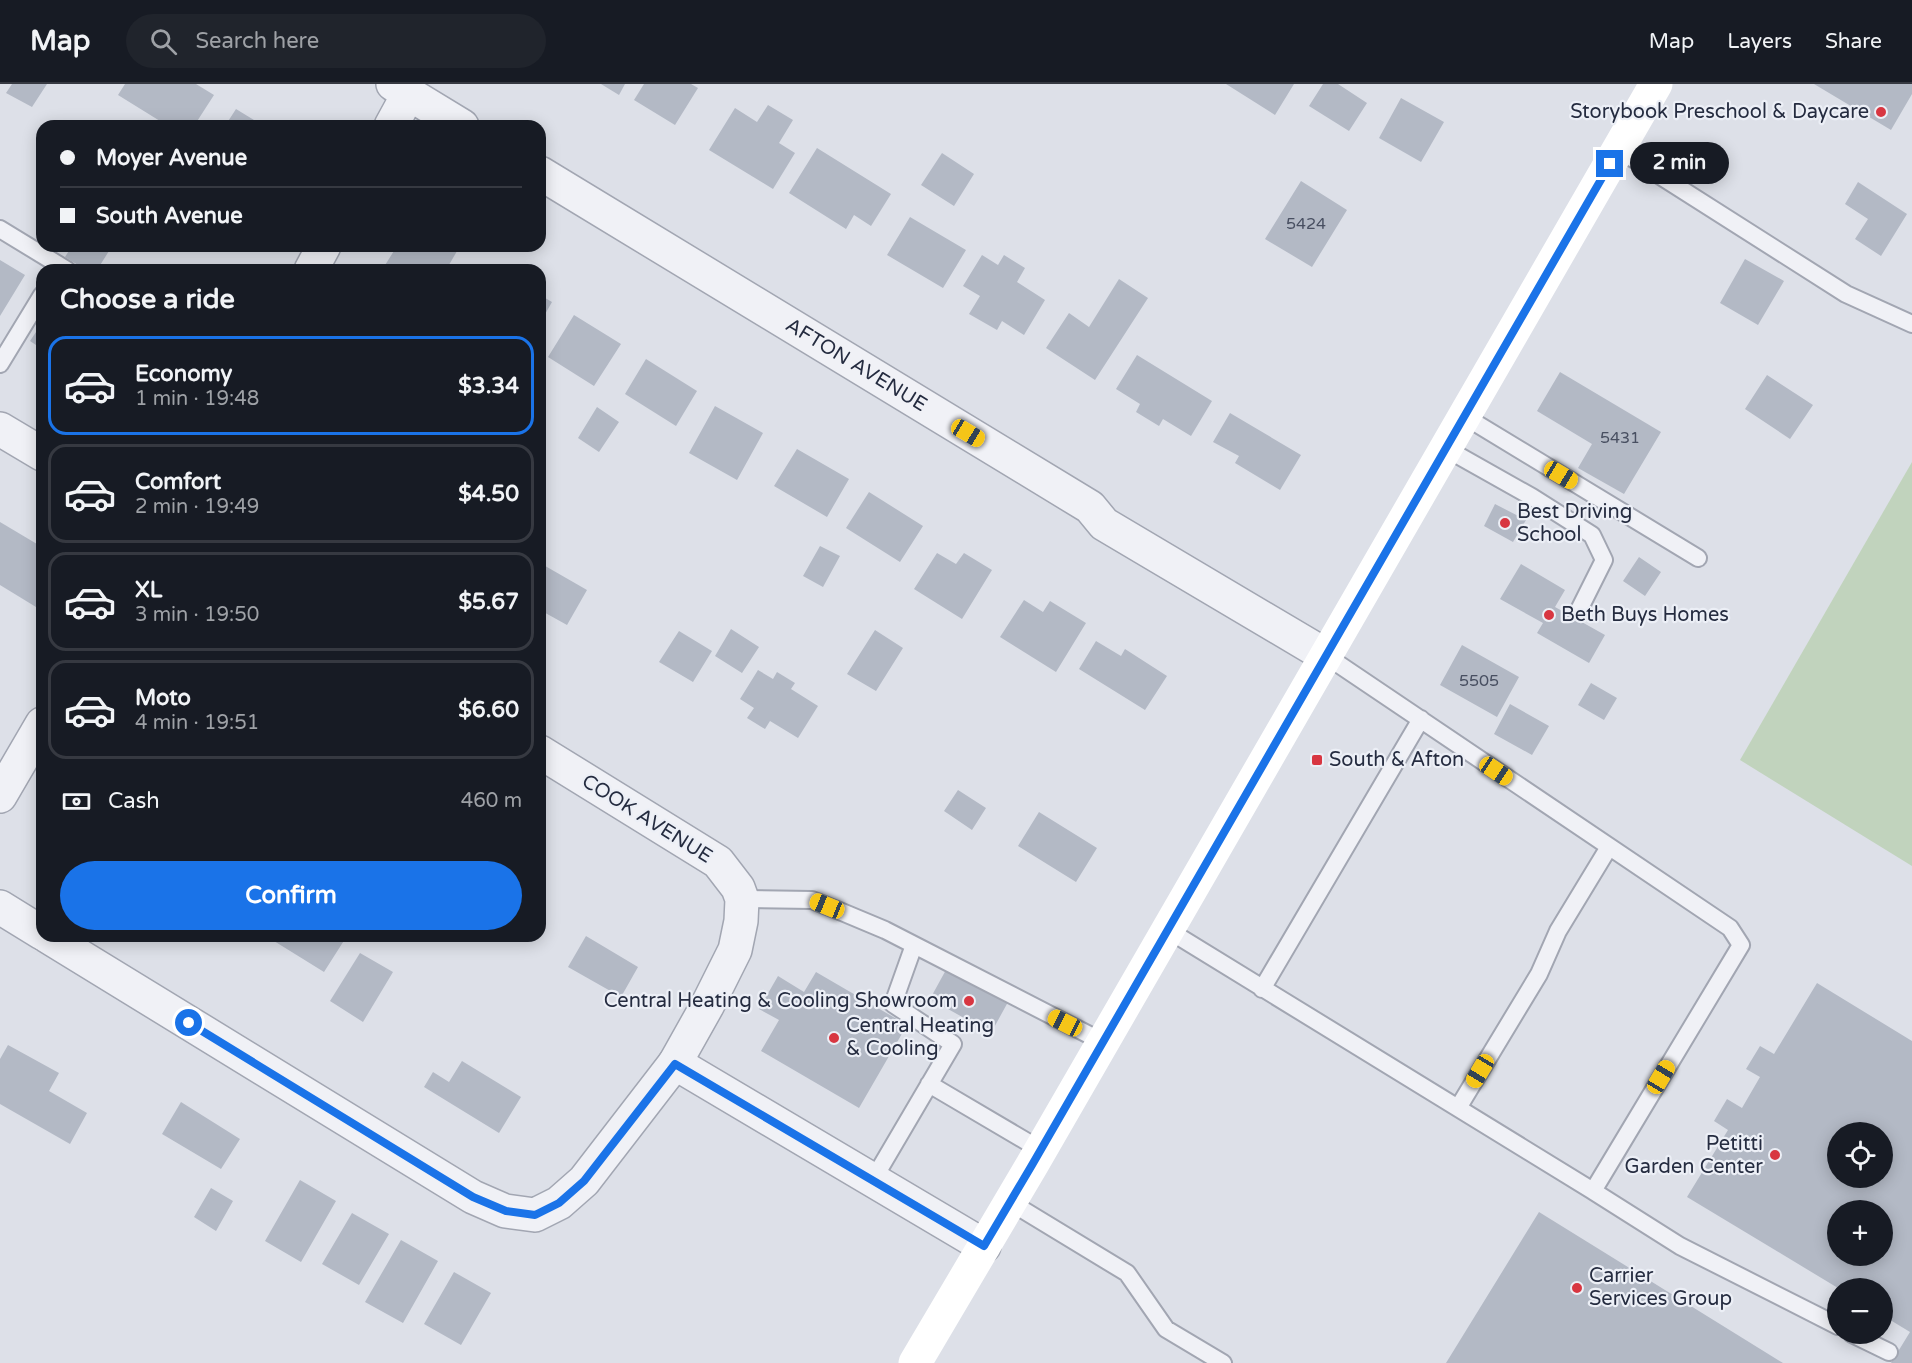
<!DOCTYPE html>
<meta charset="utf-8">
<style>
body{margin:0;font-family:"Varela Round",sans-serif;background:#20242c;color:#f1f3f6;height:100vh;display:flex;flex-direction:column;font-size:22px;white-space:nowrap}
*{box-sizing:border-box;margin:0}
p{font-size:20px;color:#9ea1a6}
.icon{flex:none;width:33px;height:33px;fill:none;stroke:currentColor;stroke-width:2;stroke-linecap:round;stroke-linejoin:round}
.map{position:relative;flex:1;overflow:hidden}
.drawer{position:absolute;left:36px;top:180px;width:510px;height:678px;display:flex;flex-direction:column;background:#171b24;border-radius:18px;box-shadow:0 3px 15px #0003}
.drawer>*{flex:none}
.hud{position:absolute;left:36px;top:36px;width:510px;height:132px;border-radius:18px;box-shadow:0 3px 15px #0003;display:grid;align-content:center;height:132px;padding:0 24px;background:#171b24}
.buttons{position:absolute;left:1827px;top:1038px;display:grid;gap:12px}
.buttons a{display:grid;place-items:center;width:66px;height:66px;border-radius:50%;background:#171b24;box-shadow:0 3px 15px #0003;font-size:30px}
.end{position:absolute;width:27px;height:27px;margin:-14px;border:8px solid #1a73e8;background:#fff;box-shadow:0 0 0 3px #fff}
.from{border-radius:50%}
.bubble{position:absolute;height:42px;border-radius:21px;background:#171b24;box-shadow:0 3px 15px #0003;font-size:20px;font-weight:800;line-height:42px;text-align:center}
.car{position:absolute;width:18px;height:36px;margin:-18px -9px;border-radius:8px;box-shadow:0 0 4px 2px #0007;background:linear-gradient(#f5c518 24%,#345 0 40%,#f5c518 0 76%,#345 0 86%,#f5c518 0)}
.hud b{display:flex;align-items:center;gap:21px;height:57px;font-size:22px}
.hud b+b{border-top:2px solid #363941}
.hud i{width:15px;height:15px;background:#f1f3f6}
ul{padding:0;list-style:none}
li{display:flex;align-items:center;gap:18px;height:99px;margin:0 12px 9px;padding:0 12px;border:3px solid #363941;border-radius:18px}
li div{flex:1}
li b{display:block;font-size:22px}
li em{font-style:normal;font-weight:800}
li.active{border-color:#1a73e8}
li>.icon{width:54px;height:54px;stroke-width:1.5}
h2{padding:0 24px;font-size:27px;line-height:72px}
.pay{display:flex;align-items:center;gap:15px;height:66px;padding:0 24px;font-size:22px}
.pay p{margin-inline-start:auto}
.button{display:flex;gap:12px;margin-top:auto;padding:12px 24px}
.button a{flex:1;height:69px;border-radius:36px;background:#1a73e8;color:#fff;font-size:24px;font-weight:800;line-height:69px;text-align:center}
header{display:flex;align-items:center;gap:36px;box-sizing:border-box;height:84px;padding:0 30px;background:#171b24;border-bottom:2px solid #363941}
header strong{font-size:28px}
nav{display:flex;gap:33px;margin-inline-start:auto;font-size:21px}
.search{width:420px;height:54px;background:#20242c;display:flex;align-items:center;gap:15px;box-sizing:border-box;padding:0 21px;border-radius:33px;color:#9ea1a6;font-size:22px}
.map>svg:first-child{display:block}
.green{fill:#c1d3bd}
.building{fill:#b3b9c5;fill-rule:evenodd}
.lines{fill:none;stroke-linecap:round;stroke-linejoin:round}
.lane-casing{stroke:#a2a6b2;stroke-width:20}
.street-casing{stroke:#a2a6b2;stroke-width:36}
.lane{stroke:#f0f1f6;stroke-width:16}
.street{stroke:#f0f1f6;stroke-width:33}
.secondary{stroke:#fff;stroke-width:33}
.route{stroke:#1a73e8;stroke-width:8}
.poi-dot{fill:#d83641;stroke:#eceff6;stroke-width:2}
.labels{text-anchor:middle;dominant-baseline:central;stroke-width:4.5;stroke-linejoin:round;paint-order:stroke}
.number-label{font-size:16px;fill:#484f61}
.poi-label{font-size:20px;fill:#252c40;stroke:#eceff6;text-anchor:start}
.street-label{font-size:20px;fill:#252c40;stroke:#eceff6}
</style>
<header>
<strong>Map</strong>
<div class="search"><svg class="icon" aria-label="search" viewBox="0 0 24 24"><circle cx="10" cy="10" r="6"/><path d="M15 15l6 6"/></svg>Search here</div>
<nav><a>Map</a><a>Layers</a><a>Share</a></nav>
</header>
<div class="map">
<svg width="1912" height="1279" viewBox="0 0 1912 1279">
<rect width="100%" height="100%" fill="#dde0e8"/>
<path class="green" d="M1912,378V782L1740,676Z"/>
<path class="building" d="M12,0H47L32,23L6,9Z
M125,0H196L214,11L194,42H168L118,11Z
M601,0H625L619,11Z
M644,0H691L698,4L675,41L634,16Z
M1226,0H1294L1275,31Z
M1323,0H1338L1367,19L1349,47L1309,22Z
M1814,0H1912V10L1891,46Z
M1401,14L1444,38L1421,78L1379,54Z
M768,21L793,36L779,59L795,69L773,105L709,66L735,24L757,38Z
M236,25L264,42H225Z
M817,64L891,110L871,142L854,131L846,145L789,109Z
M942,69L974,90L954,122L921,101Z
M1301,97L1347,126L1312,183L1265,155Z
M1858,98L1907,130L1881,172L1855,155L1868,135L1845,120Z
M910,133L966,166L943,204L887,171Z
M72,162H101L109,167L97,186H86L65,173Z
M397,162H460L446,186H382Z
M982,171L998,181L1004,171L1025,184L1017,198L1045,216L1024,251L1002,237L997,246L969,230L980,212L963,202Z
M1745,175L1784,197L1758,241L1720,219Z
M0,176L25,191L0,232Z
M1119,195L1148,214L1095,296L1046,264L1069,229L1089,243Z
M540,211L552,218L540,239Z
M574,231L621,260L594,302L548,273Z
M42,239V265L30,257Z
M1137,271L1212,317L1191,352L1163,335L1159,342L1136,328L1140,320L1116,305Z
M646,275L697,307L676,342L625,310Z
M1560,288L1661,348L1624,410L1578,384L1592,360L1537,327Z
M1767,291L1813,321L1790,355L1745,325Z
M715,322L763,349L737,396L689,369Z
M597,323L619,338L599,368L578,354Z
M1230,329L1301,371L1280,406L1235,379L1239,372L1213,358Z
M797,365L849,395L827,433L774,402Z
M869,408L923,442L900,478L846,444Z
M1495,420L1526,436L1513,458L1484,442Z
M0,438L42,463V512L36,523L0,501Z
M820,462L840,472L823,503L803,492Z
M937,469L956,480L964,469L992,486L962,535L914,505Z
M1639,473L1661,488L1645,512L1623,497Z
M540,479L587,506L567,541L540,526Z
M1521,480L1565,506L1555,523L1605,551L1589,579L1537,549L1543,539L1500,515Z
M1024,516L1043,528L1050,517L1086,539L1056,588L1000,553Z
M731,545L759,563L742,589L715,572Z
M875,546L903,564L876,607L847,590Z
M679,547L712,567L693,598L659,578Z
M1096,557L1121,572L1125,565L1167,592L1145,626L1079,585Z
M1462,561L1519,593L1497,633L1440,601Z
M758,586L773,595L777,588L795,599L791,605L818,622L798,654L770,637L765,645L747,634L754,624L740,615Z
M1591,599L1617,614L1604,636L1578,621Z
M1510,620L1549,642L1532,671L1494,650Z
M958,706L986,724L972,746L944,727Z
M1039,728L1097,764L1076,798L1018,762Z
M277,852H341L345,855L324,888L274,857Z
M586,852L638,883L621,913L568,883Z
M360,869L393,888L363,938L330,917Z
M947,884L1008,918L991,949L930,915Z
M816,888L907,941L859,1024L761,967L779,936L759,925L778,892L804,908Z
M1817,899L1912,957V1279H1891L1910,1248L1882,1231V1204H1838L1687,1113L1728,1046L1714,1037L1727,1015L1742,1024L1760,993L1746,985L1760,962L1774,970ZM1838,1048H1882V1094H1838ZM1838,1126H1882V1172H1838Z
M8,961L59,989L49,1007L87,1029L70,1060L0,1020V975Z
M462,977L521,1013L499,1049L424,1003L433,988L449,998Z
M181,1018L240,1055L221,1085L162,1050Z
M300,1096L336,1117L301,1178L265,1157Z
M211,1104L233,1117L216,1147L194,1133Z
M1539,1128L1783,1279H1446Z
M352,1129L389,1150L359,1201L322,1180Z
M401,1156L438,1177L403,1239L365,1218Z
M454,1188L491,1209L461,1261L424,1240Z"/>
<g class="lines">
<g class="lane-casing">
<path id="lane" d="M1618,65L1846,210L1912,240
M0,145L67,186
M0,280L42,211
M1464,332L1698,474
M1445,364L1532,413L1592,451L1604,476L1580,524
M742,815L812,816L842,828L885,846L1103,958
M1168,846L1593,1107L1741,861L1730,844L1325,571
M1262,905L1421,635
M929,1000L1041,1066
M1458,1024L1539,890L1558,847L1609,763
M873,1096L953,960L893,920L914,861
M1593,1107L1680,1162L1838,1242
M1010,1118L1127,1189L1166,1245L1223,1279
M1852,1250L1889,1268"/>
</g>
<g class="street-casing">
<g id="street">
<path d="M393,0L462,42"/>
<path d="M391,42L409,9"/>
<path id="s1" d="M540,89L1090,423L1104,440L1325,571"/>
<path d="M311,186L324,162"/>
<path d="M0,345L42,370"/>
<path d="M0,712L42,640"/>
<path d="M0,823L42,849"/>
<path d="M47,852L473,1113L505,1127L535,1131L559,1119L584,1097L675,979L707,922L735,866L741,837L742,815L738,804L718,778L540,668"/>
<path d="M675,979L984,1162"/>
</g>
</g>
<use href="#lane" class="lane"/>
<use href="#street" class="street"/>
<path class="secondary" d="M915,1279L1032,1081L1656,0"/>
</g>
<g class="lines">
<path class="route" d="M189,939L473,1113L506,1127L535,1131L559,1119L584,1097L675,980L984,1162L1032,1081L1610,80"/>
</g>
<g class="poi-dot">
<circle cx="1881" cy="28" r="6"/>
<circle cx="1505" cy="439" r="6"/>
<circle cx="1549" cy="531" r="6"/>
<rect x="1311" y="670" width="12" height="12" rx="3"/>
<circle cx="969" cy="917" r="6"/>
<circle cx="834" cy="954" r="6"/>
<circle cx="1775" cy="1071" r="6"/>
<circle cx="1577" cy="1204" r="6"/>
</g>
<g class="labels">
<g class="number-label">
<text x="1306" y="140">5424</text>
<text x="1620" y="354">5431</text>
<text x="1479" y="597">5505</text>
</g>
<g class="poi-label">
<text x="1869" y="28" text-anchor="end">Storybook Preschool &amp; Daycare</text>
<text x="1517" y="428">Best Driving<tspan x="1517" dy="23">School</tspan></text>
<text x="1561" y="531">Beth Buys Homes</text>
<text x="1329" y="676">South &amp; Afton</text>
<text x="957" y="917" text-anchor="end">Central Heating &amp; Cooling Showroom</text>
<text x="846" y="942">Central Heating<tspan x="846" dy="23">&amp; Cooling</tspan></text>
<text x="1763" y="1060" text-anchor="end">Petitti<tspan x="1763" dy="23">Garden Center</tspan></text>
<text x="1589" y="1192">Carrier<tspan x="1589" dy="23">Services Group</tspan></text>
</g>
<g class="street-label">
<text stroke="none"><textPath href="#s1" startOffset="370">AFTON AVENUE</textPath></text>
<text transform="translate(647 735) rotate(32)">COOK AVENUE</text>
</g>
</g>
</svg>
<div class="buttons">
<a><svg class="icon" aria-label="locate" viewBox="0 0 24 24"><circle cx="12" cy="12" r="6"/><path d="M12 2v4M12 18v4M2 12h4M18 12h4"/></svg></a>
<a>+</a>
<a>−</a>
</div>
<i class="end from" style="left:189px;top:939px"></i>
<i class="end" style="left:1610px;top:80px"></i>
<div class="bubble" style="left:1630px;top:58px;width:99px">2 min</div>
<i class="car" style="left:968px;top:349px;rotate:121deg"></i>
<i class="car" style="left:1561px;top:391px;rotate:121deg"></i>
<i class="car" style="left:1496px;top:687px;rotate:124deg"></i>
<i class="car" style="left:827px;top:822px;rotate:292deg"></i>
<i class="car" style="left:1065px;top:939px;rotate:297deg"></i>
<i class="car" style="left:1480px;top:987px;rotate:211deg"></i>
<i class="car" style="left:1661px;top:993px;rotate:31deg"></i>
<div class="hud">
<b><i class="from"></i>Moyer Avenue</b>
<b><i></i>South Avenue</b>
</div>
<section class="drawer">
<h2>Choose a ride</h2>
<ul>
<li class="active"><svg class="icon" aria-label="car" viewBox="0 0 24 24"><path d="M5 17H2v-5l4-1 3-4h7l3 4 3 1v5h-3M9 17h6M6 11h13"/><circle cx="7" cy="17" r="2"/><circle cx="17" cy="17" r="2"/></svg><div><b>Economy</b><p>1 min · 19:48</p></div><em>$3.34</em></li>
<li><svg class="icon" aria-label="car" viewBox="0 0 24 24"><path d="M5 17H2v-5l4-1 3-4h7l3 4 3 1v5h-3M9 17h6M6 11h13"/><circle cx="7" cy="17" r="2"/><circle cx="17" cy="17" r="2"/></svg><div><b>Comfort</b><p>2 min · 19:49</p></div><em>$4.50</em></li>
<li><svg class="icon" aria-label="car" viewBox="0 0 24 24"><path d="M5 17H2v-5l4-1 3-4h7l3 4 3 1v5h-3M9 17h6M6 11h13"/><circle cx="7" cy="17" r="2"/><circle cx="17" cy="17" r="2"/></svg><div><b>XL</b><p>3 min · 19:50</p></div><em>$5.67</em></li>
<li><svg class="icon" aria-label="car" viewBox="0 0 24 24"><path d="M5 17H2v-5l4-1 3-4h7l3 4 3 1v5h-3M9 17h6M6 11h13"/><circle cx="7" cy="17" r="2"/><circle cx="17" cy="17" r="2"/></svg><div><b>Moto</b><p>4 min · 19:51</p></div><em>$6.60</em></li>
</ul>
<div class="pay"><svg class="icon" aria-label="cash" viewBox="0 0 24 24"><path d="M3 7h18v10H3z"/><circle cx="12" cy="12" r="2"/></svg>Cash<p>460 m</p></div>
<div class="button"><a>Confirm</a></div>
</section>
</div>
